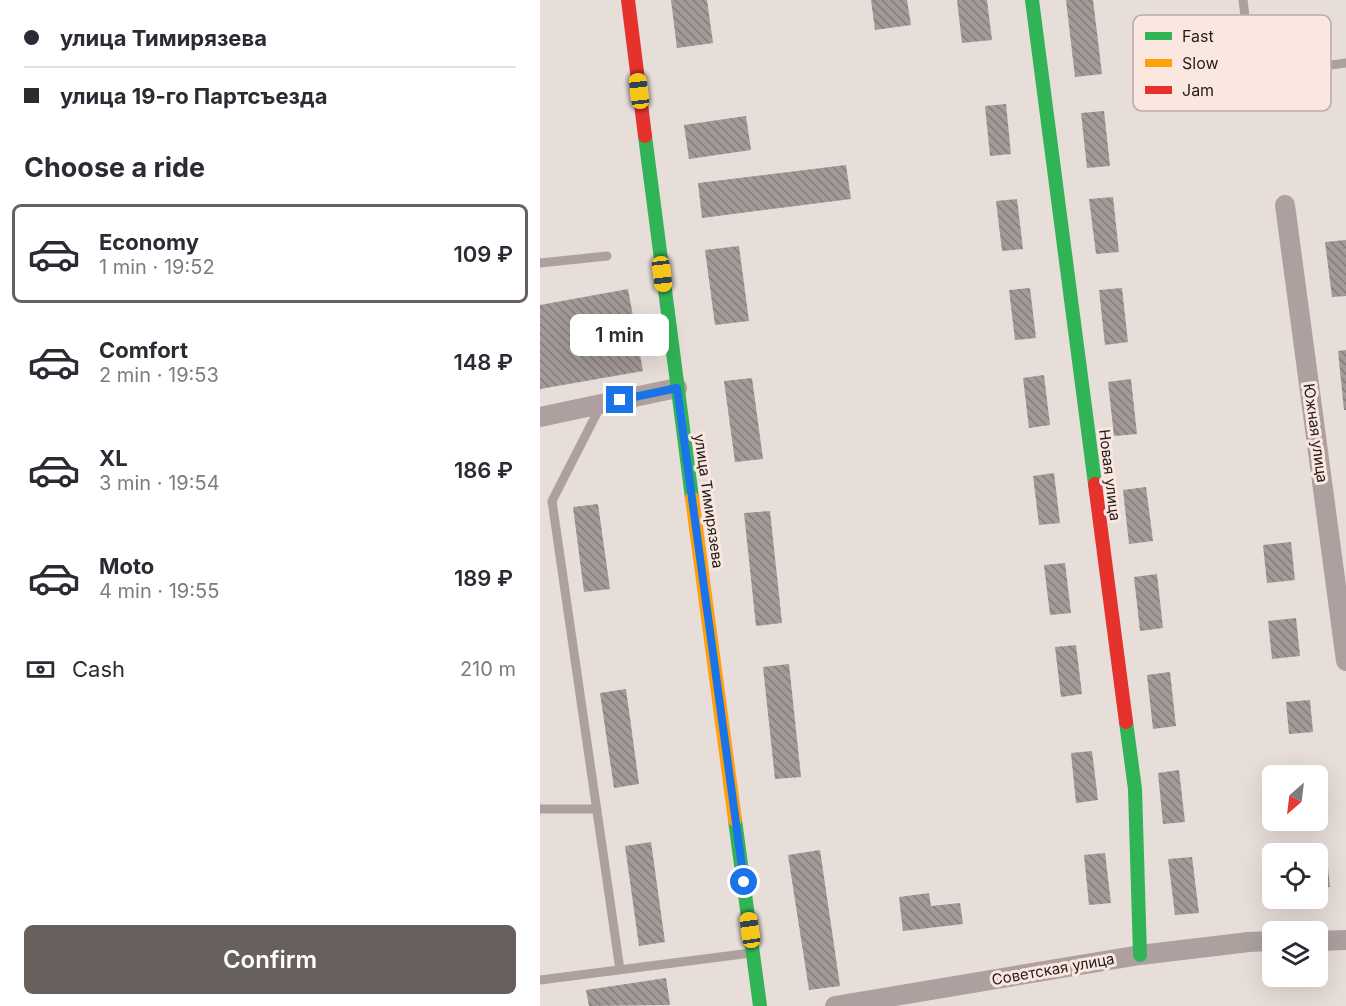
<!DOCTYPE html>
<meta charset="utf-8">
<style>
body{margin:0;font-family:Inter,sans-serif;background:#f2f2f3;color:#2b2b33;height:100vh;display:flex;flex-direction:column;font-size:22px;white-space:nowrap}
*{box-sizing:border-box;margin:0}
p{font-size:20px;color:#7c7c81}
.icon{flex:none;width:33px;height:33px;fill:none;stroke:currentColor;stroke-width:2;stroke-linecap:round;stroke-linejoin:round}
.map{position:relative;flex:1;overflow:hidden}
.side{display:flex;flex-direction:column;background:#fff;width:540px}
.side>*{flex:none}
.hud{display:grid;align-content:center;height:132px;padding:0 24px;background:#fff}
.needle{width:39px;rotate:208deg}
.buttons{position:absolute;left:722px;top:765px;display:grid;gap:12px}
.buttons a{display:grid;place-items:center;width:66px;height:66px;border-radius:9px;background:#fff;box-shadow:0 6px 24px #0002;font-size:30px}
.end{position:absolute;width:27px;height:27px;margin:-14px;border:8px solid #1a73e8;background:#fff;box-shadow:0 0 0 3px #fff}
.from{border-radius:50%}
.bubble{position:absolute;height:42px;border-radius:9px;background:#fff;box-shadow:0 6px 24px #0002;font-size:20px;font-weight:600;line-height:42px;text-align:center}
.car{position:absolute;width:18px;height:36px;margin:-18px -9px;border-radius:8px;box-shadow:0 0 4px 2px #0007;background:linear-gradient(#f5c518 24%,#345 0 40%,#f5c518 0 76%,#345 0 86%,#f5c518 0)}
.hud b{display:flex;align-items:center;gap:21px;height:57px;font-size:22px}
.hud b+b{border-top:2px solid #e1e1e2}
.hud i{width:15px;height:15px;background:#2b2b33}
ul{padding:0;list-style:none}
li{display:flex;align-items:center;gap:18px;height:99px;margin:0 12px 9px;padding:0 12px;border:3px solid transparent;border-radius:9px}
li div{flex:1}
li b{display:block;font-size:22px}
li em{font-style:normal;font-weight:600}
li.current{border-color:#68605c}
li>.icon{width:54px;height:54px;stroke-width:1.5}
h2{padding:0 24px;font-size:27px;line-height:72px}
.pay{display:flex;align-items:center;gap:15px;height:66px;padding:0 24px;font-size:22px}
.pay p{margin-inline-start:auto}
.primary-button{display:flex;gap:12px;margin-top:auto;padding:12px 24px}
.primary-button a{flex:1;height:69px;border-radius:9px;background:#68605c;color:#fff;font-size:24px;font-weight:600;line-height:69px;text-align:center}
main{display:flex;flex:1;min-height:0}
.map>svg:first-child{display:block}
.building{fill:url(#building-back-hatch)}
.lines{fill:none;stroke-linecap:round;stroke-linejoin:round}
.lane{stroke:#ada09f;stroke-width:9}
.street{stroke:#ada09f;stroke-width:20}
.fast{stroke:#30b455;stroke-width:14}
.slow{stroke:#ff9f0a;stroke-width:14}
.jam{stroke:#e5322d;stroke-width:14}
.route{stroke:#1a73e8;stroke-width:8}
.labels{text-anchor:middle;dominant-baseline:central;stroke-width:6;stroke-linejoin:round;paint-order:stroke}
.street-label{font-size:15px;fill:#231c19;stroke:#fae7e0}
.key{fill:#fae7e0;stroke:#baaaa4;stroke-width:1.5}
.key-label{font-size:16px;fill:#231c19}
</style>
<main>
<section class="side">
<div class="hud">
<b><i class="from"></i>улица Тимирязева</b>
<b><i></i>улица 19-го Партсъезда</b>
</div>
<h2>Choose a ride</h2>
<ul>
<li class="current"><svg class="icon" aria-label="car" viewBox="0 0 24 24"><path d="M5 17H2v-5l4-1 3-4h7l3 4 3 1v5h-3M9 17h6M6 11h13"/><circle cx="7" cy="17" r="2"/><circle cx="17" cy="17" r="2"/></svg><div><b>Economy</b><p>1 min · 19:52</p></div><em>109 ₽</em></li>
<li><svg class="icon" aria-label="car" viewBox="0 0 24 24"><path d="M5 17H2v-5l4-1 3-4h7l3 4 3 1v5h-3M9 17h6M6 11h13"/><circle cx="7" cy="17" r="2"/><circle cx="17" cy="17" r="2"/></svg><div><b>Comfort</b><p>2 min · 19:53</p></div><em>148 ₽</em></li>
<li><svg class="icon" aria-label="car" viewBox="0 0 24 24"><path d="M5 17H2v-5l4-1 3-4h7l3 4 3 1v5h-3M9 17h6M6 11h13"/><circle cx="7" cy="17" r="2"/><circle cx="17" cy="17" r="2"/></svg><div><b>XL</b><p>3 min · 19:54</p></div><em>186 ₽</em></li>
<li><svg class="icon" aria-label="car" viewBox="0 0 24 24"><path d="M5 17H2v-5l4-1 3-4h7l3 4 3 1v5h-3M9 17h6M6 11h13"/><circle cx="7" cy="17" r="2"/><circle cx="17" cy="17" r="2"/></svg><div><b>Moto</b><p>4 min · 19:55</p></div><em>189 ₽</em></li>
</ul>
<div class="pay"><svg class="icon" aria-label="cash" viewBox="0 0 24 24"><path d="M3 7h18v10H3z"/><circle cx="12" cy="12" r="2"/></svg>Cash<p>210 m</p></div>
<div class="primary-button"><a>Confirm</a></div>
</section>
<div class="map">
<svg width="806" height="1006" viewBox="0 0 806 1006">
<defs>
<pattern id="building-back-hatch" width="6" height="6" patternUnits="userSpaceOnUse" patternTransform="scale(1.5)"><rect width="6" height="6" fill="#a29998"/><path d="M-1 5l2 2M0 0l6 6M5-1l2 2" fill="none" stroke="#847c7b"/></pattern>
</defs>
<rect width="100%" height="100%" fill="#e7ddd9"/>
<path class="building" d="M131,0H167L173,43L137,48Z
M331,0H367L371,25L335,30Z
M417,0H447L452,40L422,43Z
M526,0H553L562,74L535,77Z
M466,104L471,154L450,156L445,106Z
M564,111L570,166L547,168L541,113Z
M206,116L211,150L149,159L144,125Z
M306,165L311,199L162,218L158,183Z
M573,197L579,252L556,254L549,199Z
M477,199L483,249L462,251L456,201Z
M806,240V296L792,297L785,242Z
M199,246L209,321L175,325L165,250Z
M490,288L496,338L475,340L469,290Z
M582,288L588,342L565,345L559,290Z
M88,289L103,371L0,389V305Z
M806,350V410H804L798,351Z
M504,375L510,425L489,428L483,378Z
M212,378L223,459L195,462L184,381Z
M591,379L597,434L574,436L568,382Z
M514,473L520,523L499,525L493,476Z
M606,487L613,541L589,544L583,490Z
M58,504L70,589L44,592L33,507Z
M230,511L242,623L216,626L204,513Z
M751,542L755,580L727,583L723,545Z
M525,563L531,613L510,615L504,565Z
M617,574L623,628L600,631L594,577Z
M756,618L760,656L732,659L728,621Z
M536,645L542,694L521,697L515,647Z
M249,664L261,777L235,779L223,667Z
M630,672L636,726L613,729L607,675Z
M86,689L99,784L74,788L60,693Z
M770,700L773,732L749,734L746,702Z
M552,751L558,800L536,803L531,753Z
M639,770L645,822L623,824L618,773Z
M111,842L125,942L99,946L85,846Z
M786,849L790,887L777,888V854H761V852Z
M280,850L300,986L269,990L248,855Z
M565,853L571,903L549,905L544,855Z
M652,857L659,913L635,915L628,859Z
M389,893L391,906L420,903L423,924L363,931L359,897Z
M126,978L130,1005L49,1006L46,990Z"/>
<g class="lines">
<path class="lane" d="M703,0L706,25L747,71L806,63
M0,263L67,256
M60,407L12,501L80,970
M0,809H57
M0,980L211,953"/>
<path class="street" d="M745,205L806,661
M0,417L137,388
M777,941L806,940
M295,1006L600,955L709,942L732,941"/>
<path class="fast" d="M492,0L555,484
M105,136L152,498
M586,722L595,789L600,955
M195,820L220,1006"/>
<path class="slow" d="M152,498L195,820"/>
<path class="jam" d="M88,0L105,136
M555,484L586,722"/>
</g>
<g class="lines">
<path class="route" d="M80,400L137,388L204,882"/>
</g>
<g class="labels">
<g class="street-label">
<text transform="translate(776 433) rotate(82)">Южная улица</text>
<text transform="translate(570 475) rotate(83)">Новая улица</text>
<text transform="translate(169 501) rotate(82)">улица Тимирязева</text>
<text transform="translate(513 969) rotate(-10)">Советская улица</text>
</g>
</g>
<rect x="593" y="15" width="198" height="96" rx="9" class="key"/>
<rect x="605" y="32" width="27" height="8" fill="#30b455"/>
<rect x="605" y="59" width="27" height="8" fill="#ff9f0a"/>
<rect x="605" y="86" width="27" height="8" fill="#e5322d"/>
<g class="key-label">
<text x="642" y="42">Fast</text>
<text x="642" y="69">Slow</text>
<text x="642" y="96">Jam</text>
</g>
</svg>
<div class="buttons">
<a><svg class="needle" viewBox="-14 -14 28 28"><path d="M0-13l5 13h-10z" fill="#e53935"/><path d="M0 13l5-13h-10z" fill="#7c7c81"/></svg></a>
<a><svg class="icon" aria-label="locate" viewBox="0 0 24 24"><circle cx="12" cy="12" r="6"/><path d="M12 2v4M12 18v4M2 12h4M18 12h4"/></svg></a>
<a><svg class="icon" aria-label="layers" viewBox="0 0 24 24"><path d="M12 4l9 5-9 5-9-5zM3 14l9 5 9-5"/></svg></a>
</div>
<i class="end from" style="left:204px;top:882px"></i>
<i class="end" style="left:80px;top:400px"></i>
<div class="bubble" style="left:30px;top:314px;width:99px">1 min</div>
<i class="car" style="left:99px;top:91px;rotate:353deg"></i>
<i class="car" style="left:122px;top:274px;rotate:173deg"></i>
<i class="car" style="left:210px;top:930px;rotate:352deg"></i>
</div>
</main>
